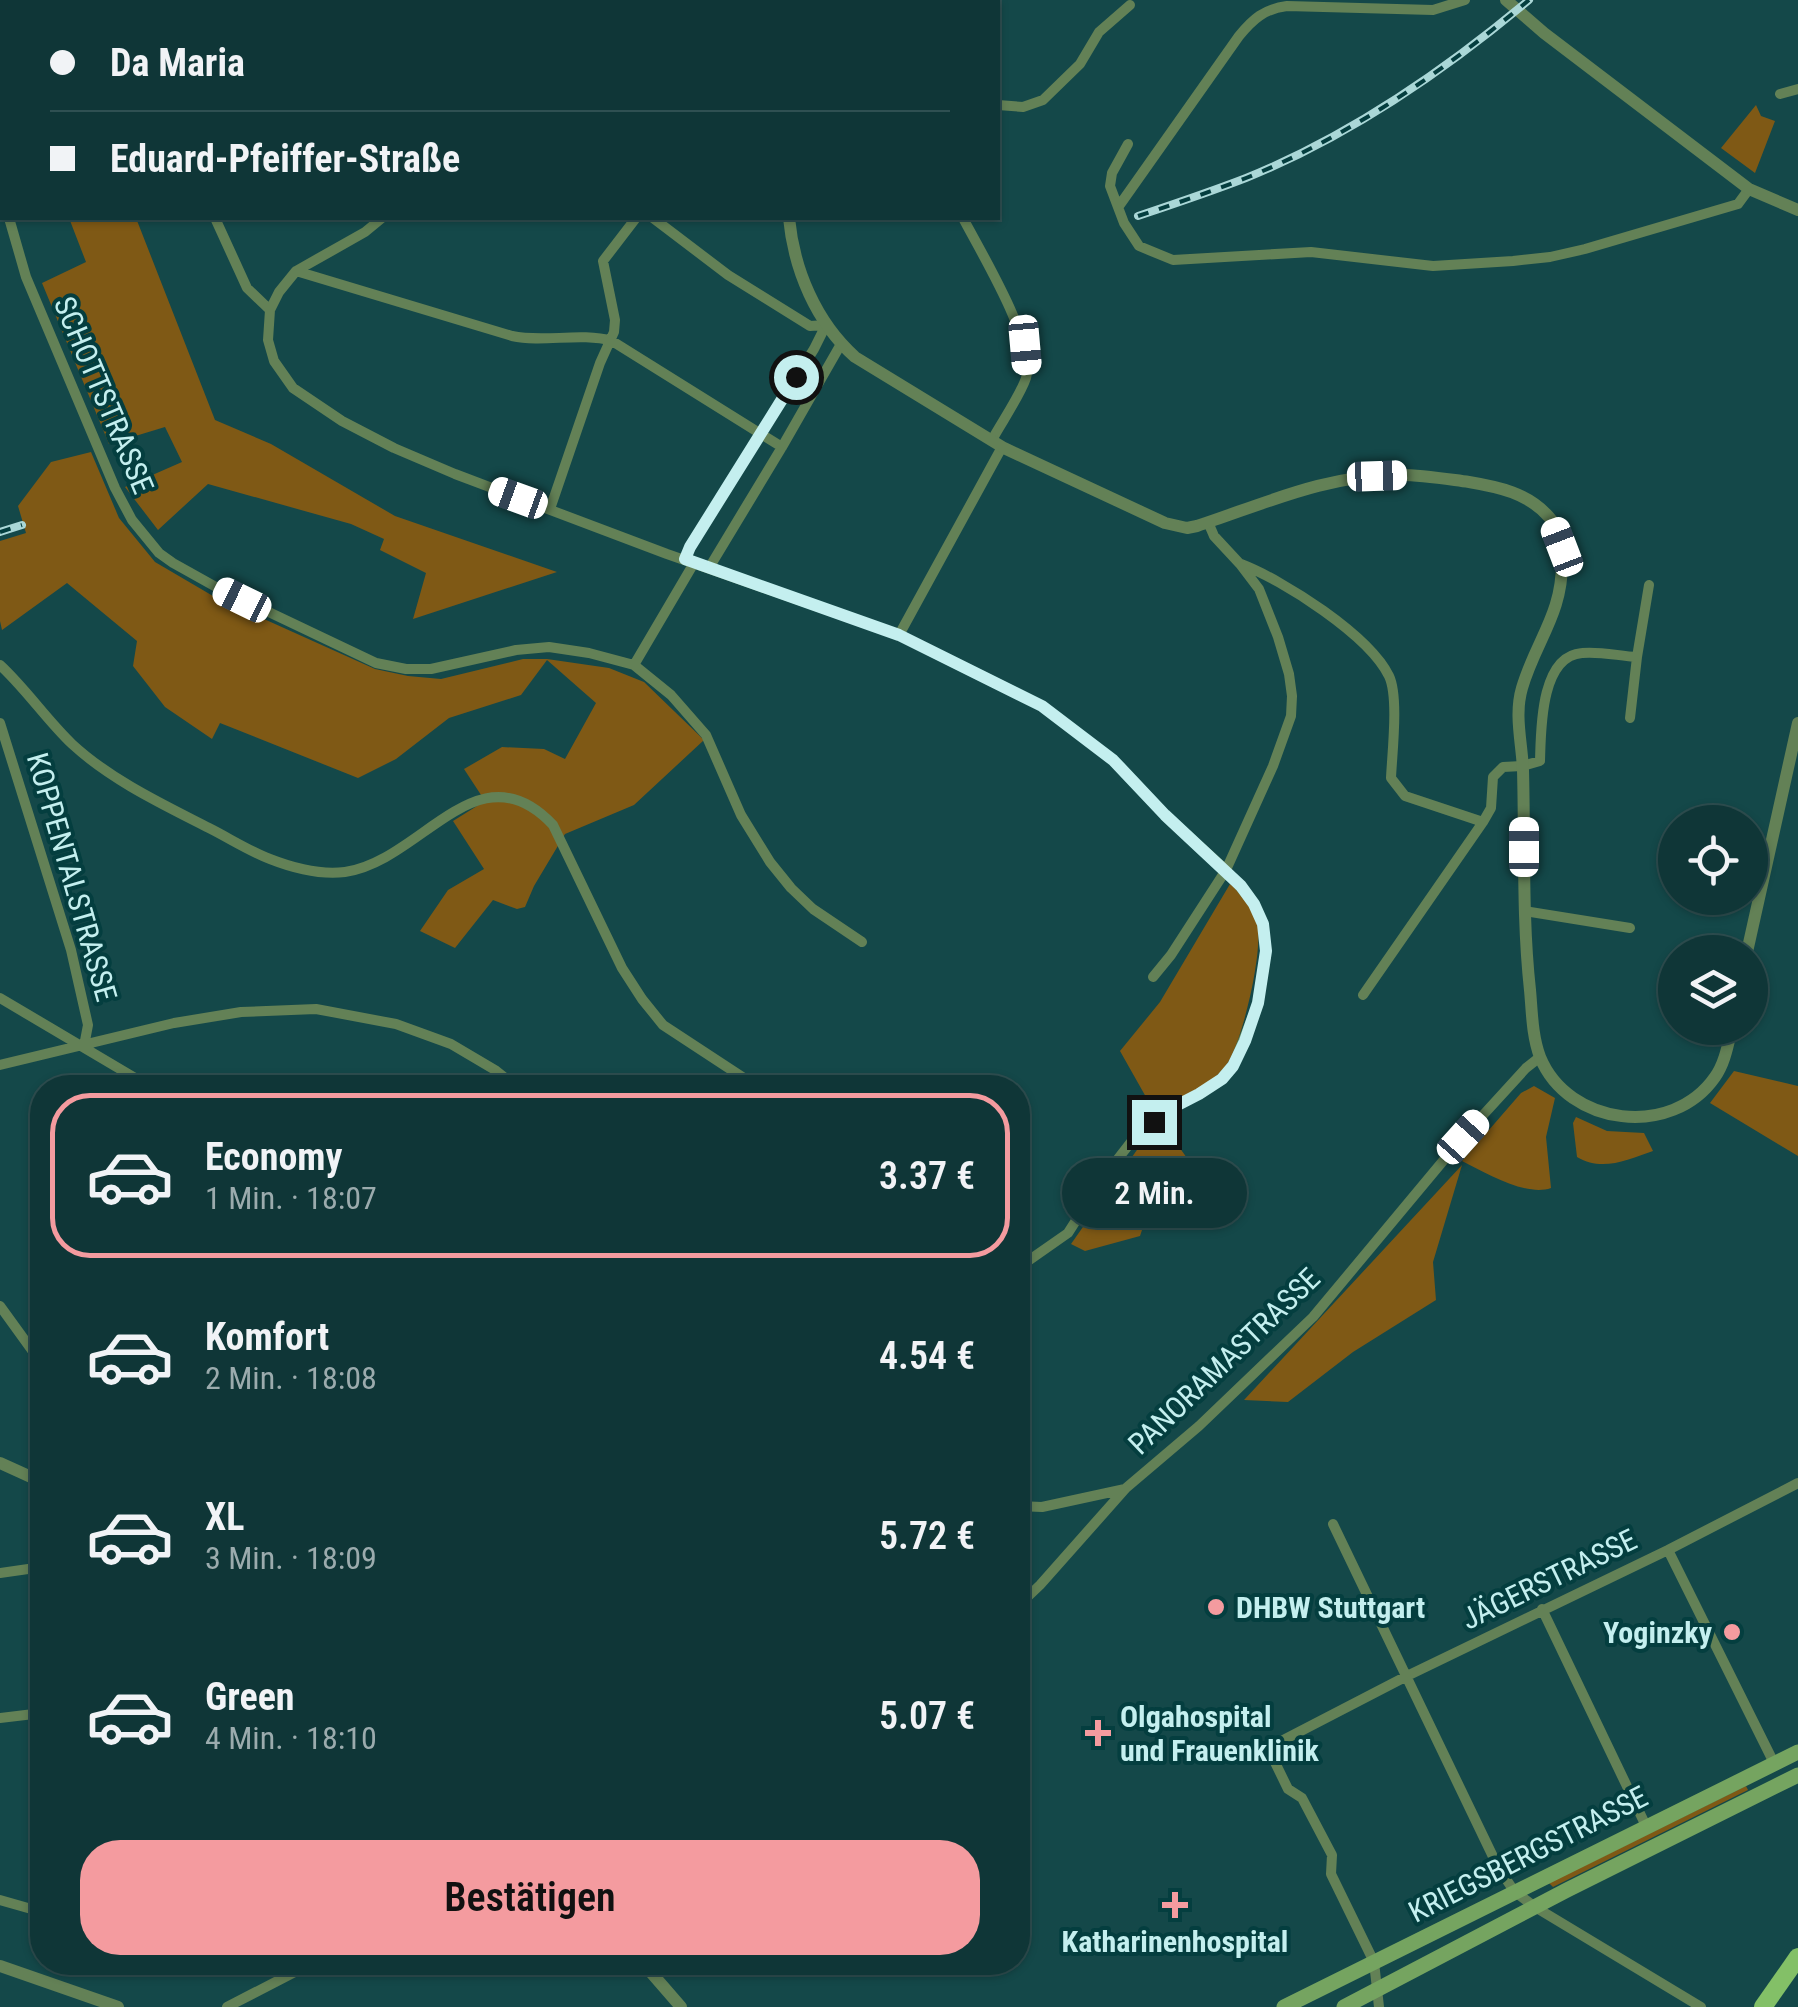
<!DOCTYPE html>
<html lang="de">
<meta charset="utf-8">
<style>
body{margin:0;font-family:"Roboto Condensed",sans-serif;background:#183e3f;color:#f1f3f6;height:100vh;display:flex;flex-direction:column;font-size:38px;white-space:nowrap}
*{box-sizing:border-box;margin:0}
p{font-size:32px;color:#9babad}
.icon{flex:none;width:55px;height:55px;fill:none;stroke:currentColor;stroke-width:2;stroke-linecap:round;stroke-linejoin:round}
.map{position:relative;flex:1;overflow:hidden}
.details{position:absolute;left:30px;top:1075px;width:1000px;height:900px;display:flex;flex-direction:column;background:#0f3637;border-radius:40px;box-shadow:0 2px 8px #0004,0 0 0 2px #2f5052}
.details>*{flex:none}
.hud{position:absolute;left:0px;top:0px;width:1000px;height:220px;box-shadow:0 2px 8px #0004,0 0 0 2px #2f5052;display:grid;align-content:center;height:220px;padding:0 50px;background:#0f3637}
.buttons{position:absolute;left:1658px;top:805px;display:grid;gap:20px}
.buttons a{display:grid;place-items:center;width:110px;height:110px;border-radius:50%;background:#0f3637;box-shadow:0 2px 8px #0004,0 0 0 2px #2f5052;font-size:50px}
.end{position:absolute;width:45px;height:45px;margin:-22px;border:12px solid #c4efef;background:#111;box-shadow:0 0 0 5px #111}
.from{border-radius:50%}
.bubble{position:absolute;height:70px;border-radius:35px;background:#0f3637;box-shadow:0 2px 8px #0004,0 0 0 2px #2f5052;font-size:32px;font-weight:600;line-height:70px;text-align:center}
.car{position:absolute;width:30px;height:60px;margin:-30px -15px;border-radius:12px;box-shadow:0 0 8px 2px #0007;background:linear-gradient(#fff 24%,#345 0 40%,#fff 0 76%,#345 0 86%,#fff 0)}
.hud b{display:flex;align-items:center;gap:35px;height:95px;font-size:38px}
.hud b+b{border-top:2px solid #2f5052}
.hud i{width:25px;height:25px;background:#f1f3f6}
ul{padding:18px 0 0;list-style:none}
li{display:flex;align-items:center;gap:30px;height:165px;margin:0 20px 15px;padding:0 30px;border:5px solid transparent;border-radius:40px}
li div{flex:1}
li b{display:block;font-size:38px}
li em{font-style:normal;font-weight:600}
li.on{border-color:#f49b9f}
li>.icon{width:90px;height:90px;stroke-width:1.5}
.button{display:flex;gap:20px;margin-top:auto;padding:20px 50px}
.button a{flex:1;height:115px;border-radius:40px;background:#f49b9f;color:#111;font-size:40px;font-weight:600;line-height:115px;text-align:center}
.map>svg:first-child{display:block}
.green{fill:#7f5915}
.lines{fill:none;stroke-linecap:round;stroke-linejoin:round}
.minor{stroke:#638156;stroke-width:10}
.tertiary{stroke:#638156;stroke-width:12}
.secondary{stroke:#75a460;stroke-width:15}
.primary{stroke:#83c067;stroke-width:18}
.rail-casing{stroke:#aad7d7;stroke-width:8}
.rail{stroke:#043e3f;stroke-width:4;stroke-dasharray:11;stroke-linecap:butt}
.route{stroke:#c4efef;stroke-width:12}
.poi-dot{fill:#f49b9f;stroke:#043e3f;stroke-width:4}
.labels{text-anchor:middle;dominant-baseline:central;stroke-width:8;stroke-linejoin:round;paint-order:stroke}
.street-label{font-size:30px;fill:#c4efef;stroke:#043e3f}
.poi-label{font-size:30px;font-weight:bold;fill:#c4efef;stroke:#043e3f;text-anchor:start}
</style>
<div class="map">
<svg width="1798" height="2007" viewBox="0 0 1798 2007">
<rect width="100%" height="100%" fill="#144849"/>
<path class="green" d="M1756,105L1761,116L1775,121L1755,173L1721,148Z
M69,218H136L215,420L271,444L395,516L557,572L413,619L426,573L380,550L384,539L351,524L208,484L158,530L125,487L182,462L165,427L109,444L42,283L86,262Z
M91,452L119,518L155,562L213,596L375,669L408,676L441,679L523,659H547L609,668L644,682L704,740L634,805L565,834L534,886L525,907L517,909L493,900L455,948L420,931L448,890L484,869L453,821L485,801L464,769L502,747L544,749L565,759L596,703L547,660L521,695L449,718L396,759L358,778L220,723L212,739L165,707L133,666L137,641L67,583L2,630L0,621V541L26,533L18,506L51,462Z
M1230,884C1244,893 1252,905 1257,921C1264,948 1244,1033 1230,1059C1216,1085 1179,1099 1155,1113L1120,1051L1160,1002Z
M1734,1071L1798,1086V1156L1710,1103Z
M1534,1086L1555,1098L1546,1137L1551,1188C1526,1197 1486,1173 1462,1161L1521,1093Z
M1576,1117L1607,1131L1644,1133L1653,1151C1627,1160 1602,1172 1577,1157L1573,1123Z
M1165,1127L1194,1168L1156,1194L1138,1220L1143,1227L1140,1236L1085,1251L1071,1244L1139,1147Z
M1462,1165L1433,1262L1436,1300L1353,1352L1288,1402L1244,1400Z
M1746,1786L1748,1790L1553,1887L1549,1883Z"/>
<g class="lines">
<path class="minor" d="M90,0L93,2
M467,0L469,2
M476,2L477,0
M718,2L719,0
M1780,94L1798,89
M998,105L1023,107L1043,100L1080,64L1099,32L1130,5
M1128,144L1112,173L1110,186L1124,223L1139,246L1173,260L1311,252L1433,266L1513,261L1550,257L1585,249L1738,204L1749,189
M0,187L2,194
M1119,206L1239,36C1253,19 1264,9 1287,6L1433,10L1465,0
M9,218L26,277L115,488L132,520L159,553L173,563L216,587L376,663L406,669H431L516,650L549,647L589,653L634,665L671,695L706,735L741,815L770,862L791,888L813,909L862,942
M215,218L247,288L270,310
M382,218L365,232L296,271L279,292L270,310L268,340L274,361L293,388L342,421L394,448L455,474L667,554L899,635L1042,706L1113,760L1165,815L1226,870L1254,904L1263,924L1266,951L1264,968L1258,1003L1233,1066L1222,1079L1199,1094L1168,1110L1131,1142L1103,1178L1068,1233L1018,1268
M653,218L728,275L810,326L826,325L814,349L690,547L685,559
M963,218C980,251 1037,344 1026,378C1020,396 1001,423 992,440
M296,271L512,336C544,343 580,332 612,341L782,447
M550,509L600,363L614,332L615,320L603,261L636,218
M1241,564C1283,580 1369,635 1389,676C1399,697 1392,754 1391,778L1405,796L1483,822
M709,568L782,447L841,344
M899,635L1002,447
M0,665C26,689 46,719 72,744C111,780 162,804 209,828C229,838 249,851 270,859C293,868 321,875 345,872C422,861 478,745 553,825L622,968L642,999L663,1025L759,1088
M634,665L694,563
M1630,718L1637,657L1649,585
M0,723L71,950L88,1025L84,1046
M1524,911L1630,928
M1153,977L1171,955L1226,870L1273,766L1291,716L1292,696L1289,674L1278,637L1259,589L1240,564L1214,536L1208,522
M1363,995L1483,822L1491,808L1493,777L1503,767L1522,766L1540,761C1541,731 1540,656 1582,653C1599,651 1619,656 1637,657
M0,998L152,1088
M0,1065L174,1023L241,1012L316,1009L396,1024L451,1044L495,1070L518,1088
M0,1306L42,1364
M1018,1506L1042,1507L1125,1489
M1333,1524L1498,1867L1514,1891L1535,1907L1701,2007
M1668,1550L1774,1763
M0,1573L42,1567
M1018,1606L1040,1585L1126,1488L1199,1426L1313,1317L1463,1137L1526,1068L1540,1057
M1542,1609L1646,1826
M0,1718L42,1713
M0,1900L42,1912
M227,2007L314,1962
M1379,2007L1374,1962L1331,1874L1332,1855L1302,1798L1288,1789L1268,1748L1407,1676L1668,1550L1798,1483"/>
<path class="tertiary" d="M1506,0L1544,33L1749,189L1798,210
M891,2L893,0
M789,218C794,270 816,322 855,357L1004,448L1165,523L1187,528L1197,526C1264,504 1328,474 1401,475C1423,475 1446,479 1469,482C1499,487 1528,493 1549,517C1559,528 1562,546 1562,560C1563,614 1536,640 1522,688C1514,715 1522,743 1523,770C1525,844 1522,917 1530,990C1532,1011 1532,1036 1540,1057C1568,1126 1672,1139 1715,1077C1725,1063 1728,1044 1732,1028
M1747,952L1798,723
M0,1463L42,1482
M642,1962L681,2007
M0,1966L118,2007"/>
<path class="secondary" d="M1284,2007L1798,1752
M1344,2007L1567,1890L1798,1775"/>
<path class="primary" d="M1763,2007L1798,1957"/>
<g class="rail-casing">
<path id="rail" d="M1138,216C1174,204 1210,192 1246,178C1350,136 1443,72 1529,0
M0,532L22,525"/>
</g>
<use href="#rail" class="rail"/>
</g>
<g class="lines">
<path class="route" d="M796,377L690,547L685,559L899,635L1042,706L1113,760L1165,815L1241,886L1254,904L1263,924L1266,951L1258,1003L1245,1041L1233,1066L1222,1079L1199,1094L1168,1110L1154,1122"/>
</g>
<g class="poi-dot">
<circle cx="1216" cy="1607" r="10"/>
<circle cx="1732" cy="1632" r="10"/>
<path d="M1093 1718h10v10h10v10h-10v10h-10v-10h-10v-10h10z"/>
<path d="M1170 1890h10v10h10v10h-10v10h-10v-10h-10v-10h10z"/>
</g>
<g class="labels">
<g class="street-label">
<text transform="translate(104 395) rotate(67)">SCHOTTSTRASSE</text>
<text transform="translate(72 877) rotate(74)">KOPPENTALSTRASSE</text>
<text transform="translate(1224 1361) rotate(-44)">PANORAMASTRASSE</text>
<text transform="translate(1549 1579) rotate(-26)">JÄGERSTRASSE</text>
<text transform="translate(1528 1854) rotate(-27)">KRIEGSBERGSTRASSE</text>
</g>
<g class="poi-label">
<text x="1236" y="1607">DHBW Stuttgart</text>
<text x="1712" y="1632" text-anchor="end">Yoginzky</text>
<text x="1120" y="1716">Olgahospital<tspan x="1120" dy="34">und Frauenklinik</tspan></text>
<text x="1175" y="1941" text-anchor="middle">Katharinenhospital</text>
</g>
</g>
</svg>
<div class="buttons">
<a><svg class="icon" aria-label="locate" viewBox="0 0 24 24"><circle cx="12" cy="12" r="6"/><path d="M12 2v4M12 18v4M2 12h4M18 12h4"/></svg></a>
<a><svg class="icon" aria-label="layers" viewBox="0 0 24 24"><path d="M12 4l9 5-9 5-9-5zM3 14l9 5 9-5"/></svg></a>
</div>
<i class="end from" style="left:796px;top:377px"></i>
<i class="end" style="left:1154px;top:1122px"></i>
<div class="bubble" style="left:1062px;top:1158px;width:185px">2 Min.</div>
<i class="car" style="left:1025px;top:345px;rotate:175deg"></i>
<i class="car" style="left:1377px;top:476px;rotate:88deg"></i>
<i class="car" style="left:518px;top:498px;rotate:290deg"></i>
<i class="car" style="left:1562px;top:547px;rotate:339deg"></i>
<i class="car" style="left:242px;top:600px;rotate:296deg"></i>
<i class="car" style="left:1524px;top:847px;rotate:0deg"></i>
<i class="car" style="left:1463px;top:1137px;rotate:42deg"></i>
<div class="hud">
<b><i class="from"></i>Da Maria</b>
<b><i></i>Eduard-Pfeiffer-Straße</b>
</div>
<section class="details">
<ul>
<li class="on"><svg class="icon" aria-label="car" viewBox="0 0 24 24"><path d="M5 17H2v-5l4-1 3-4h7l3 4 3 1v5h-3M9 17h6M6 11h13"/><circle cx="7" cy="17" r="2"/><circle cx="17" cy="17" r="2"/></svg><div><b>Economy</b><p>1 Min. · 18:07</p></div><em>3.37 €</em></li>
<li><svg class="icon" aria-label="car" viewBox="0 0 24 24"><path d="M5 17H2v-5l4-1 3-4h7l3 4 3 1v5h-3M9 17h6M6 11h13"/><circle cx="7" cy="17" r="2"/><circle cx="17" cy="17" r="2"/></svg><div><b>Komfort</b><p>2 Min. · 18:08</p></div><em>4.54 €</em></li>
<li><svg class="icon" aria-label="car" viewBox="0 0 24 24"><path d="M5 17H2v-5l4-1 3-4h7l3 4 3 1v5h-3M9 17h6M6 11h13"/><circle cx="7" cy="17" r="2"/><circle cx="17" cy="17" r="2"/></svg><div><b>XL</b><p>3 Min. · 18:09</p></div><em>5.72 €</em></li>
<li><svg class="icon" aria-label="car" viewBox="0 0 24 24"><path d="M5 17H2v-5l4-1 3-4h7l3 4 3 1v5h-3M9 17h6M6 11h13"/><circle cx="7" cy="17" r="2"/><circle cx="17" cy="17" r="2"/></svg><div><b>Green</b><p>4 Min. · 18:10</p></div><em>5.07 €</em></li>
</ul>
<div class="button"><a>Bestätigen</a></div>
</section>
</div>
